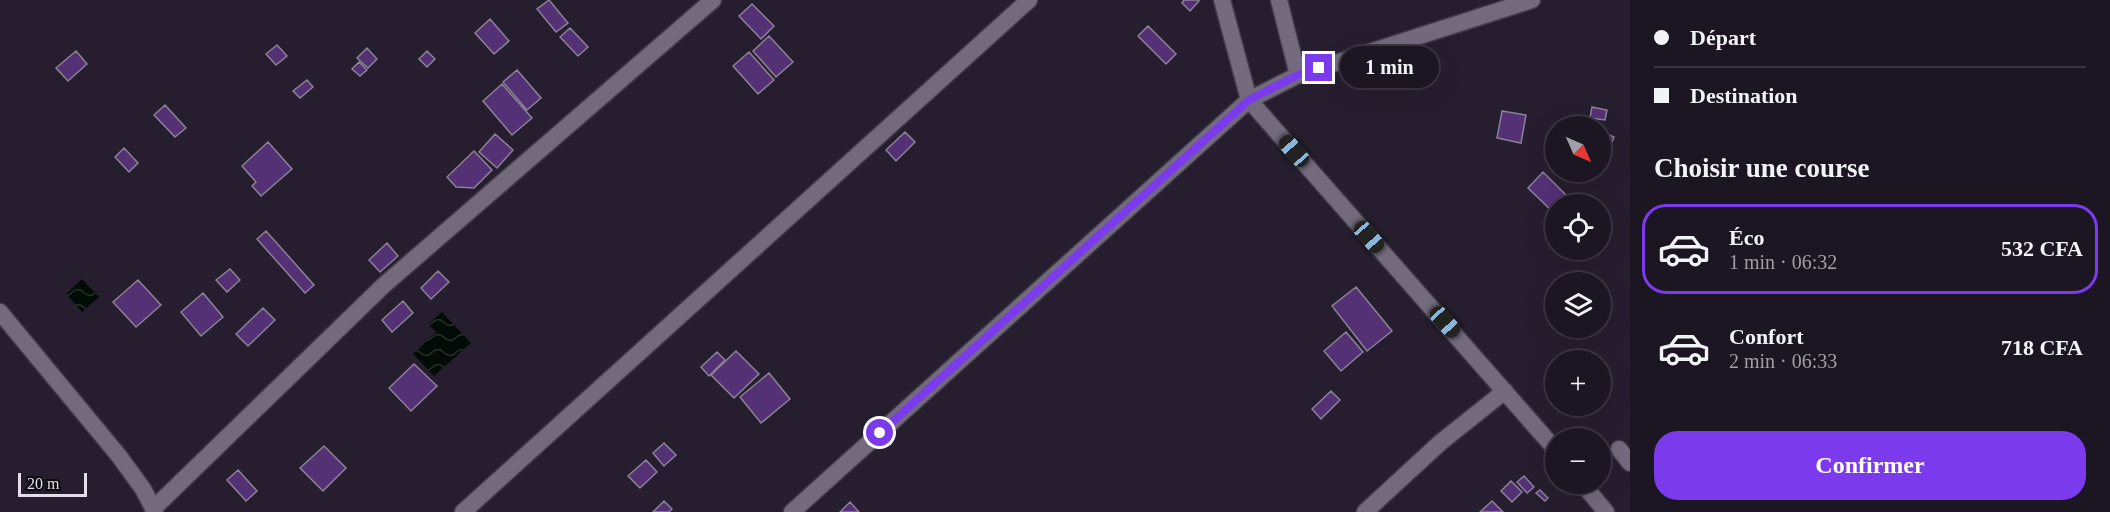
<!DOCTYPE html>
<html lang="fr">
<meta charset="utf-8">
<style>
body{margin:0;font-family:"Times New Roman",serif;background:#251f2a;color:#f1f3f6;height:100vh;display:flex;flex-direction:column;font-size:22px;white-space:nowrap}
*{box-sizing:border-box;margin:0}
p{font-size:20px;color:#a09fa5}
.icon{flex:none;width:33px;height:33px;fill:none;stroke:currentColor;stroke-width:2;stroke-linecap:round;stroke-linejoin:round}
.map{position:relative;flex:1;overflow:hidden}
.side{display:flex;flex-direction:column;background:#1c1622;width:480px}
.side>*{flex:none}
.hud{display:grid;align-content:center;height:132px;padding:0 24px;background:#1c1622}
.needle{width:39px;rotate:135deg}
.buttons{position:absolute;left:1545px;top:116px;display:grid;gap:12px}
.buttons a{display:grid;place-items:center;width:66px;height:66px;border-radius:50%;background:#1c1622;box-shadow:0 6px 24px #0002,0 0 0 2px #3a3540;font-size:30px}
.scale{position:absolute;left:18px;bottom:15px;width:69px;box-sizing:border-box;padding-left:6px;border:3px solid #e3dee9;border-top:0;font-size:16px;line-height:21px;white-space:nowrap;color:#e3dee9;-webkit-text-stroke:4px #0d0a11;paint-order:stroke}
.end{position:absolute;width:27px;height:27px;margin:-14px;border:8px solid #7c3aed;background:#fff;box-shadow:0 0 0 3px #fff}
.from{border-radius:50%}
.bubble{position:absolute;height:42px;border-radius:21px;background:#1c1622;box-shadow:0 6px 24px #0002,0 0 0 2px #3a3540;font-size:20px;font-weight:600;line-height:42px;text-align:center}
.car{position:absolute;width:18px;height:36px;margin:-18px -9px;border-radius:8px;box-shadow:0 0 4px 2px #0007;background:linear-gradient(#222 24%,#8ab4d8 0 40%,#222 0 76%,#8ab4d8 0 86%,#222 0)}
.hud b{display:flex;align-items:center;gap:21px;height:57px;font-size:22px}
.hud b+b{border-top:2px solid #3a3540}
.hud i{width:15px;height:15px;background:#f1f3f6}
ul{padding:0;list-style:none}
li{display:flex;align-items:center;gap:18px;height:90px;margin:0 12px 9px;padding:0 12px;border:3px solid transparent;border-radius:24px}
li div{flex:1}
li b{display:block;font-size:22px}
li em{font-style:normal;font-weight:600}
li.current{border-color:#7c3aed}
li>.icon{width:54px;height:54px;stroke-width:1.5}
h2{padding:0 24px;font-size:27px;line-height:72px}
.button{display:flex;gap:12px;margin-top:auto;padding:12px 24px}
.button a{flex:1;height:69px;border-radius:24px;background:#7c3aed;color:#fff;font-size:24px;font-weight:600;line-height:69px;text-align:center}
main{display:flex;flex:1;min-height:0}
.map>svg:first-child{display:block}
.water{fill:url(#water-waves)}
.building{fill:#543175;stroke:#8a8295;stroke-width:1.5}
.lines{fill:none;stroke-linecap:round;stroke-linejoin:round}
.minor-casing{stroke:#423b49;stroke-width:19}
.tertiary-casing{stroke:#423b49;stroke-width:19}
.minor{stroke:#736a7d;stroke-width:16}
.tertiary{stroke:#736a7d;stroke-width:16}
.route{stroke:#7c3aed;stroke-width:8}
</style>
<main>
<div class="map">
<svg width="1630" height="512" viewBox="0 0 1630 512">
<defs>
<pattern id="water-waves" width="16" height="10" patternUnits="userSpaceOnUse" patternTransform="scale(1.5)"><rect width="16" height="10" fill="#020c06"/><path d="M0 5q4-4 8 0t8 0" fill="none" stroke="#272f2a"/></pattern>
</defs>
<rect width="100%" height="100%" fill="#261e2e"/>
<path class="water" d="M82,279L99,297L82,312L66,294Z
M442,312L471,343L434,376L413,354L436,332L428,324Z"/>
<path class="building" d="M549,0L568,23L556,32L537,9Z
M1184,0H1199V1L1190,11L1182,3Z
M752,4L774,26L761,39L739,16Z
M490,19L509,41L494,54L475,33Z
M1148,26L1176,54L1166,64L1138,36Z
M570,28L588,47L578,56L560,37Z
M769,36L793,62L776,77L753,51Z
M277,45L287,56L276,65L266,54Z
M367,48L377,59L368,68L357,58Z
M76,51L87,64L68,81L56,68Z
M427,51L435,59L427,67L419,59Z
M749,52L774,80L758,94L733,66Z
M359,62L367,70L360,76L352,69Z
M517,70L541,98L527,110L503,82Z
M307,80L313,87L300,98L293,91Z
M502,84L532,118L512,135L483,101Z
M165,105L186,128L175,137L154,115Z
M1592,107L1607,110L1605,120L1590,118Z
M1502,111L1526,115L1521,143L1497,138Z
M1601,131L1614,137L1610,146L1600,141Z
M905,132L915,142L896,161L886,150Z
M495,134L513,150L497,168L479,152Z
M268,142L292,169L261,196L252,186L256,182L242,166Z
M124,148L138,163L129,172L115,157Z
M474,151L492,170L474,188L456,187L447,177Z
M1543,172L1571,200L1567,204H1556V215L1528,188Z
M266,231L314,285L305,293L257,239Z
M387,243L398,256L380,272L369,260Z
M230,269L240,280L227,292L216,280Z
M438,271L449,282L431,299L421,288Z
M138,280L161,305L136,327L113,302Z
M1356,287L1392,331L1367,351L1332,306Z
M203,293L223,317L201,336L181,312Z
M403,301L413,313L392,332L382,320Z
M263,308L275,320L248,346L236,334Z
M1346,332L1363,352L1341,371L1324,351Z
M736,351L759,374L734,398L711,375Z
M717,352L725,360L709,376L701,367Z
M414,364L437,386L411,411L389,388Z
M769,373L790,399L761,423L740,397Z
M1331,391L1340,400L1321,419L1312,409Z
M664,443L676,455L664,466L653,453Z
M324,446L346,468L323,491L300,468Z
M646,460L657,472L640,488L628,476Z
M238,470L257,491L246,501L227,480Z
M1524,476L1534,487L1527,493L1517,482Z
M1511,481L1522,492L1512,502L1501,491Z
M1540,490L1548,498L1545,501L1536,493Z
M664,501L672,509L669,512H653Z
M1492,501L1503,512H1480Z
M850,502L859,512H840Z"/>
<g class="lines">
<g class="minor-casing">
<path id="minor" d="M1222,0L1249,100L1556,450
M1279,0L1298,75
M0,312L119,456L143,489L155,512
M1619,449L1630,463
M1582,483L1606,512
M153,509L384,285L713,0
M463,512L1029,0
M1365,512L1441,442L1505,391"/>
</g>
<g class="tertiary-casing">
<path id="tertiary" d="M792,512L1249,100L1298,75L1532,0"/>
</g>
<use href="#minor" class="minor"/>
<use href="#tertiary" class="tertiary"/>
</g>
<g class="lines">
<path class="route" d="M880,433L1249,100L1298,75L1319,68"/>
</g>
</svg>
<div class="buttons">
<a><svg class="needle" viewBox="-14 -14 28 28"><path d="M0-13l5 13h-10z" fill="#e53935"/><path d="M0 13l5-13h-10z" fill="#a09fa5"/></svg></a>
<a><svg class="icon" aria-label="locate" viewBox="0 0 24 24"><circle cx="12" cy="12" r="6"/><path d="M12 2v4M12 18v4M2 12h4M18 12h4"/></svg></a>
<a><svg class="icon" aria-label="layers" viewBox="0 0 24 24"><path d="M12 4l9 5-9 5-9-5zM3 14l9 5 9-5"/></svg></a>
<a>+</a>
<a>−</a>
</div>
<div class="scale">20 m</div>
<i class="end from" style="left:880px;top:433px"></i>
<i class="end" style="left:1319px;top:68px"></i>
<div class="bubble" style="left:1340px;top:46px;width:99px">1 min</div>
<i class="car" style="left:1294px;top:151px;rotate:319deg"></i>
<i class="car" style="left:1369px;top:237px;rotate:139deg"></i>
<i class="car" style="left:1445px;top:322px;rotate:138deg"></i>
</div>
<section class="side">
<div class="hud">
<b><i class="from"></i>Départ</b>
<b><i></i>Destination</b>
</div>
<h2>Choisir une course</h2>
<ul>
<li class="current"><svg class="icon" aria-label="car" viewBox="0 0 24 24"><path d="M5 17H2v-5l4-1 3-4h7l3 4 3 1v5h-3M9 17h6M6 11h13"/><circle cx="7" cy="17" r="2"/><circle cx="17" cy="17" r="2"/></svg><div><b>Éco</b><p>1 min · 06:32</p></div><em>532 CFA</em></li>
<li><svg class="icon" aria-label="car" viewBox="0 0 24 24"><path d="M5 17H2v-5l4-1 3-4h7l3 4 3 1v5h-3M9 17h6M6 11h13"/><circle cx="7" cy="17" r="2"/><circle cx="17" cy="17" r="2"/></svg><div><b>Confort</b><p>2 min · 06:33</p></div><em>718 CFA</em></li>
</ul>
<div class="button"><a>Confirmer</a></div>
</section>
</main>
